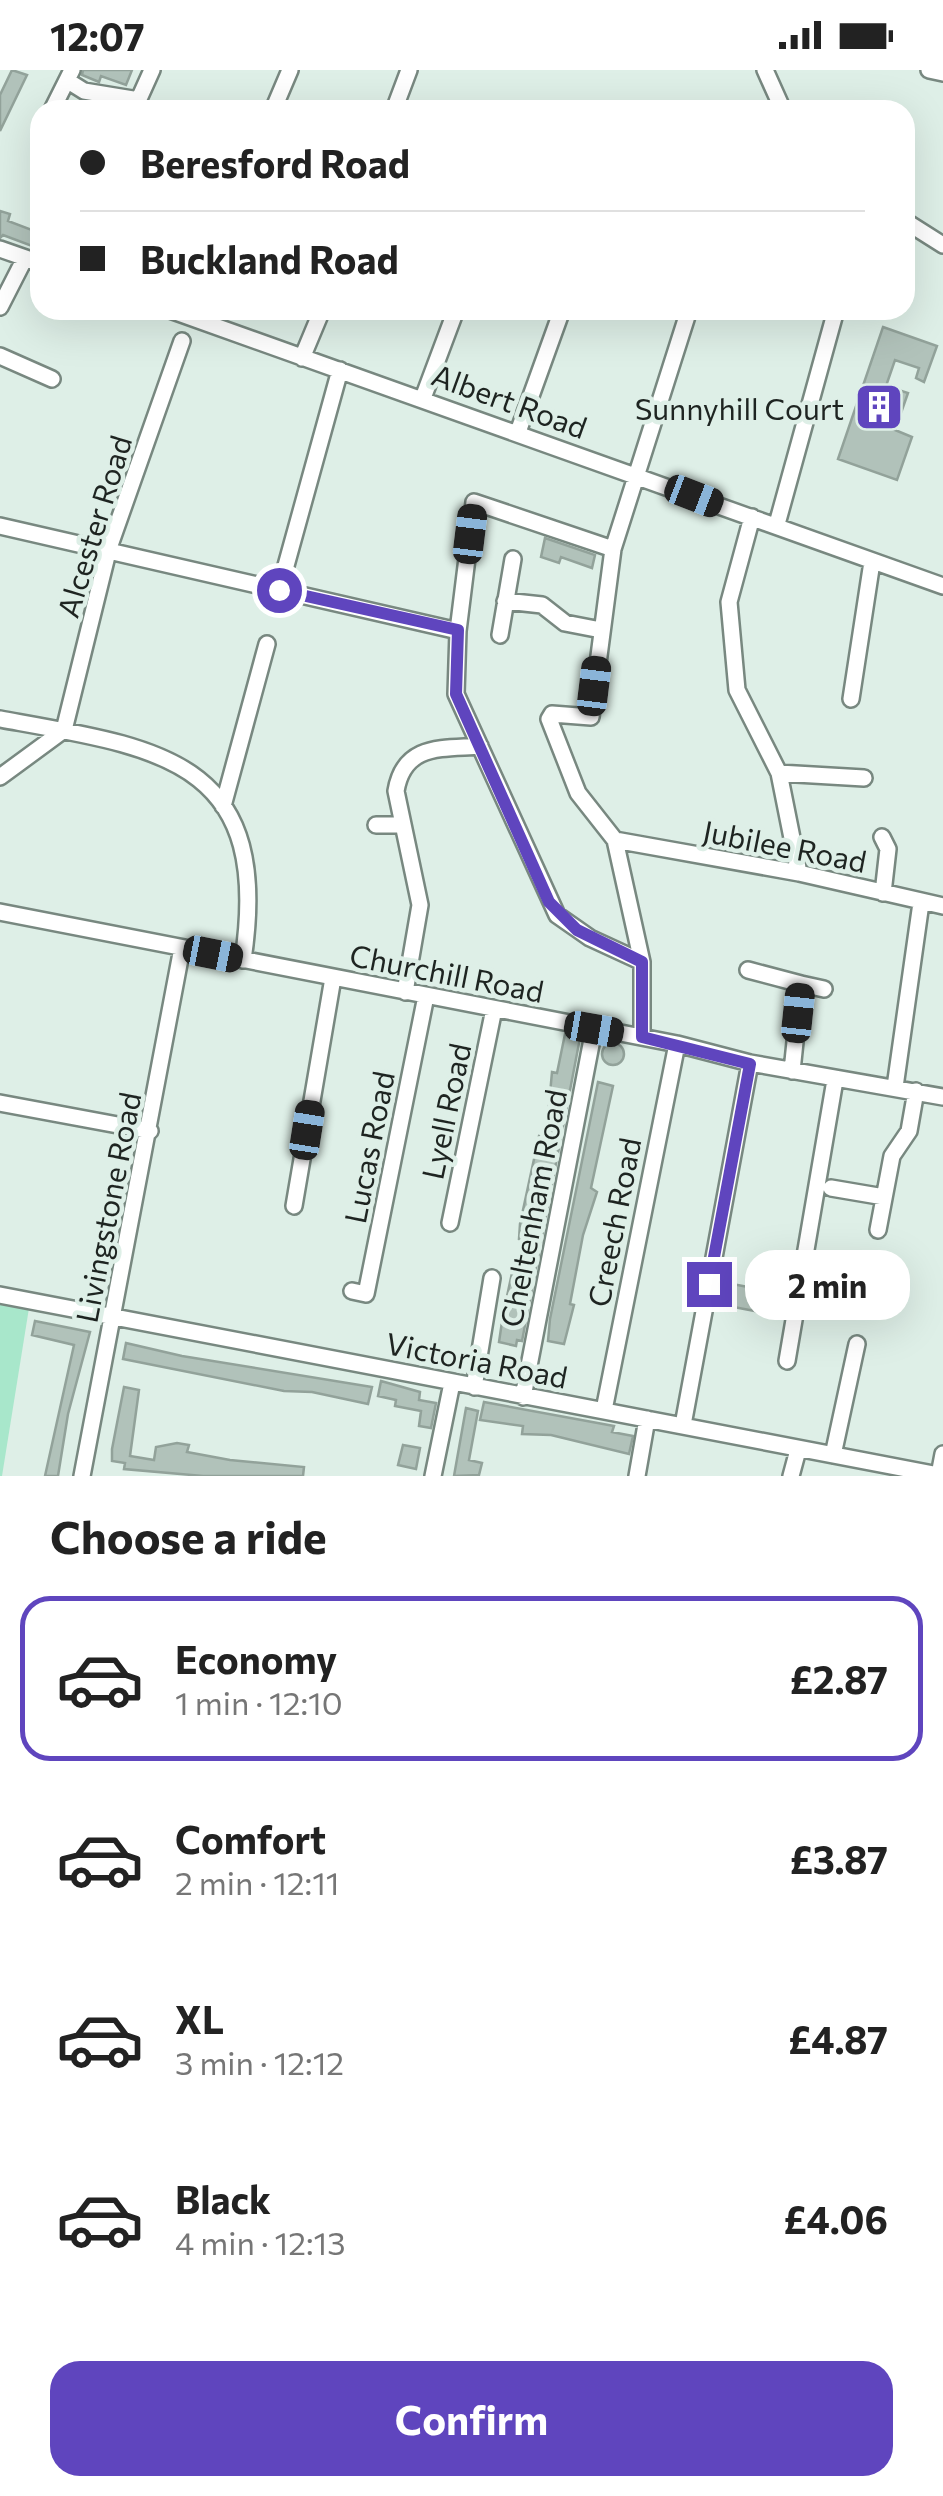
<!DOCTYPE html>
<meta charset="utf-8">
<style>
body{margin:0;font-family:Commissioner,sans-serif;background:#f6f6f6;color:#222;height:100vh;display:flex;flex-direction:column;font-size:38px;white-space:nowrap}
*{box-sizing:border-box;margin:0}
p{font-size:32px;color:#767676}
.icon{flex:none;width:55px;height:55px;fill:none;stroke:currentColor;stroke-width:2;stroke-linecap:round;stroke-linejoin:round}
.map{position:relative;height:1406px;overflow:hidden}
.side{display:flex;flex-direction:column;background:#fff;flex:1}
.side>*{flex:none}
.banner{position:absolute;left:30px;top:30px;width:885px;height:220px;border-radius:30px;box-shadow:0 10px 40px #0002;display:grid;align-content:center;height:220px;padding:0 50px;background:#fff}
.end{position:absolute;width:45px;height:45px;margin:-22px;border:12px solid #5f45be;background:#fff;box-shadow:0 0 0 5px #fff}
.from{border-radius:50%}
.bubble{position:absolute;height:70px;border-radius:30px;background:#fff;box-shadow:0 10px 40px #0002;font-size:32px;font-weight:700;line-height:70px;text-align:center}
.car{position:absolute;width:30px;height:60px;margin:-30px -15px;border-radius:12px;box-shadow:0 0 8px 2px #0007;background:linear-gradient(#222 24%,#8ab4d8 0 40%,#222 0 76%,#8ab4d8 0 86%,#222 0)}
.banner b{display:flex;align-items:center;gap:35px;height:95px;font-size:38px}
.banner b+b{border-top:2px solid #e0e0e0}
.banner i{width:25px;height:25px;background:#222}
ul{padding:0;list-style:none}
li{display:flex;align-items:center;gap:30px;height:165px;margin:0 20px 15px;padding:0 30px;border:5px solid transparent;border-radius:30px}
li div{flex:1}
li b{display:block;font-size:38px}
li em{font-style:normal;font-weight:700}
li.current{border-color:#5f45be}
li>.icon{width:90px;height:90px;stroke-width:1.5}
h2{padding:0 50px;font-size:45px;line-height:120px}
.action{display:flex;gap:20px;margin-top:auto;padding:20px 50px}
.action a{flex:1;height:115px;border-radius:30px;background:#5f45be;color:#fff;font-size:40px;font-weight:700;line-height:115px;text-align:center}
.status{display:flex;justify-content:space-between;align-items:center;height:70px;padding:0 50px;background:#fff;direction:ltr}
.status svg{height:28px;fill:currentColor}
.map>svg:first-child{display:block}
.green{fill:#a8e7cb}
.building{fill:#b1c2ba;stroke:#92a29a;stroke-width:2.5}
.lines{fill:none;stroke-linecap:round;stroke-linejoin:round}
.minor-casing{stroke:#788880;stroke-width:20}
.minor{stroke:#fff;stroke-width:15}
.route{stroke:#5f45be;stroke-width:12}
.labels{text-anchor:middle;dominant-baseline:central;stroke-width:9;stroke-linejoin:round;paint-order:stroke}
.street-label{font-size:30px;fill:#1e2421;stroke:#deefe7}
.poi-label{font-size:30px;fill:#1e2421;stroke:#deefe7;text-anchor:end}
</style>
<div class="status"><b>12:07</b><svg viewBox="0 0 49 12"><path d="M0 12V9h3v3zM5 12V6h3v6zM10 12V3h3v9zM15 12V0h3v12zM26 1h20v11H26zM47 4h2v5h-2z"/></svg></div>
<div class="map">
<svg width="943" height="1406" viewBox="0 0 943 1406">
<rect width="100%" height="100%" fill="#deefe7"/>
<path class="green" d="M0,1232L29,1238L2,1406H0Z"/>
<path class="building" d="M12,0L27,5L0,61V25Z
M83,0H132L126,15L101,6L99,12L82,5Z
M0,141L10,144L8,151L40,163V179L3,165L0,168Z
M883,257L937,276L924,312L916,308L919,298L895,290L886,316L908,323L895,360L912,367L897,410L838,389Z
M545,468L595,485L592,498L561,487L559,493L541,487Z
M565,964L580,968L522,1271L517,1270L516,1276L499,1272L503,1245L515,1189L520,1190L524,1170L519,1169L520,1154L539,1066L543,1067L548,1046L552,1002L557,1003Z
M602 984a11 11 0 1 1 22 0a11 11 0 1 1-22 0Z
M598,1012L613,1016L591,1118L597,1122L583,1165L570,1234L574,1235L564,1274L548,1271L550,1249Z
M727,1213L764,1220L760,1242L723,1235Z
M35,1251L90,1262L68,1344L58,1406H45L74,1275L32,1265Z
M126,1273L182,1286L372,1317L368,1334L312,1322L284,1321L123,1289Z
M381,1311L420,1322L419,1330L436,1333L431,1358L419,1356L421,1341L395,1336L396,1330L378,1326Z
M124,1317L139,1320L130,1386L154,1390L156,1377L177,1373L189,1375L187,1382L230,1390L304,1397L303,1406H203L124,1399L125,1393L112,1391V1379Z
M484,1332L614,1356L612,1362L633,1366L629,1384L551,1365L522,1364L523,1356L480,1350Z
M466,1338L478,1341L469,1390L482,1393L479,1405L454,1406Z
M403,1375L420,1378L416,1399L398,1395Z"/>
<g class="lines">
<g class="minor-casing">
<path id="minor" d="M765,0L783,40
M929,0L943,3
M68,11L84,21L139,30
M52,40L72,0
M134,40L152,0
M273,40L290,0
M394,40L409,0
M905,151L943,175
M0,179L40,193
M0,237L25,188
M170,240L943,516
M0,286L52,309
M302,288L322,240
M423,328L456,240
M518,362L562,240
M752,447L729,532L737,620L779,703L799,803
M777,454L836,240
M0,456L458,561
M613,479L474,432L458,561L456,624L557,845L590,868L642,892
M279,521L340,300
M505,531L542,535L565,553L601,560
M500,565L513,489
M851,629L872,492
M0,649C161,678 273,689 243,890
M779,703L864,708
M0,707L64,660L109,478L182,271
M223,736L267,574
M376,755H403
M882,767L888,779L883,823
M615,770L799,803L943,836
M0,842L677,974L750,993L943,1027
M748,900L801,914L792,1001
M801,914L824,919
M405,922L420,835L396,721C404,673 443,679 480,676
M642,967V892L615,770L578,723L549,649L552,644L591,647L613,479L689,240
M895,1017L921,833
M0,1033L150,1061
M831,1118L884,1127
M294,1136L333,908
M450,1153L494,939
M878,1160L892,1086L909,1061L916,1021
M352,1221L366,1224L426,926
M0,1225L943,1406
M787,1291L835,1010
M474,1317L492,1208
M523,1327L594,959
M604,1340L677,974
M683,1355L750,993
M833,1385L857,1274
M939,1405L943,1384
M82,1406L182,878
M433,1406L452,1313
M637,1406L647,1349
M791,1406L798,1380"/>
</g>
<use href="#minor" class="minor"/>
</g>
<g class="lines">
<path class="route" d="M279,520L458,560L456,624L549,832L577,860L642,892V967L750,994L709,1214"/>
</g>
<defs>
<g id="building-square" transform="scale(2.5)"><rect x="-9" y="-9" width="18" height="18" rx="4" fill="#5f45be" stroke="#deefe7"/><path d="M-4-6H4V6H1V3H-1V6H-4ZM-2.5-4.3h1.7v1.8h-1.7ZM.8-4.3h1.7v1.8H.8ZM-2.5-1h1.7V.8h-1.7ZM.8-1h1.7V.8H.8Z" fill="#fff"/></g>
</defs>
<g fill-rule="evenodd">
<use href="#building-square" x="879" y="337"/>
</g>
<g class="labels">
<g class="street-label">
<text transform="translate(510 330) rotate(20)">Albert Road</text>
<text transform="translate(93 456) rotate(-73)">Alcester Road</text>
<text transform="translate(785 775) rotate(11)">Jubilee Road</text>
<text transform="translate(447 902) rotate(11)">Churchill Road</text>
<text transform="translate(445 1041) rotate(-78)">Lyell Road</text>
<text transform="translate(368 1077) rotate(-79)">Lucas Road</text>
<text transform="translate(107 1137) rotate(-79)">Livingstone Road</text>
<text transform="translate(532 1138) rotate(-79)">Cheltenham Road</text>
<text transform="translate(613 1152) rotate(-79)">Creech Road</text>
<text transform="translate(477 1289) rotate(11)">Victoria Road</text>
</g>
<g class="poi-label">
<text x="844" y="337">Sunnyhill Court</text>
</g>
</g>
</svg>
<i class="end from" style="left:279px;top:520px"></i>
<i class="end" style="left:709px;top:1214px"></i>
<div class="bubble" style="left:745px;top:1180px;width:165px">2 min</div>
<i class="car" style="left:694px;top:426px;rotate:111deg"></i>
<i class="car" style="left:470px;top:464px;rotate:7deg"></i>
<i class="car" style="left:594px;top:616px;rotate:7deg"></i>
<i class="car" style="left:213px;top:884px;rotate:101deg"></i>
<i class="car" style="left:798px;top:943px;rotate:6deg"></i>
<i class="car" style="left:594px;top:959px;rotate:100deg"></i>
<i class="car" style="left:307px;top:1060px;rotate:9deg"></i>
<div class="banner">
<b><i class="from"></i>Beresford Road</b>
<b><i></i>Buckland Road</b>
</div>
</div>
<section class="side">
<h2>Choose a ride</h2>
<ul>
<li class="current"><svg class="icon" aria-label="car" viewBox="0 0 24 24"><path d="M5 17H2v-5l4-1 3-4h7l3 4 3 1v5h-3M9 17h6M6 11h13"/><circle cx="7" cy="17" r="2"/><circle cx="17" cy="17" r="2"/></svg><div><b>Economy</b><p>1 min · 12:10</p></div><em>£2.87</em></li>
<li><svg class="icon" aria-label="car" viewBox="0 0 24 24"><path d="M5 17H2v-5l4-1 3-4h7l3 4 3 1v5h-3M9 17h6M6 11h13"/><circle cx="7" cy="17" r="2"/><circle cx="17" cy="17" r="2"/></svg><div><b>Comfort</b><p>2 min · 12:11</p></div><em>£3.87</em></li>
<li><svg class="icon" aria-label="car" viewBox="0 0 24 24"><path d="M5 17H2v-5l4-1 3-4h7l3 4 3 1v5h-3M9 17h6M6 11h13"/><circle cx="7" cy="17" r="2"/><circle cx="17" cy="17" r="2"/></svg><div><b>XL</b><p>3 min · 12:12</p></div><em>£4.87</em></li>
<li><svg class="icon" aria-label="car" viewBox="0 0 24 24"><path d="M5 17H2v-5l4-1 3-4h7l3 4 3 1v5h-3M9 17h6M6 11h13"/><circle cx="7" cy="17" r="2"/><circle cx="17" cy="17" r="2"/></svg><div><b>Black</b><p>4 min · 12:13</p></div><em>£4.06</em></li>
</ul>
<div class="action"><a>Confirm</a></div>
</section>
